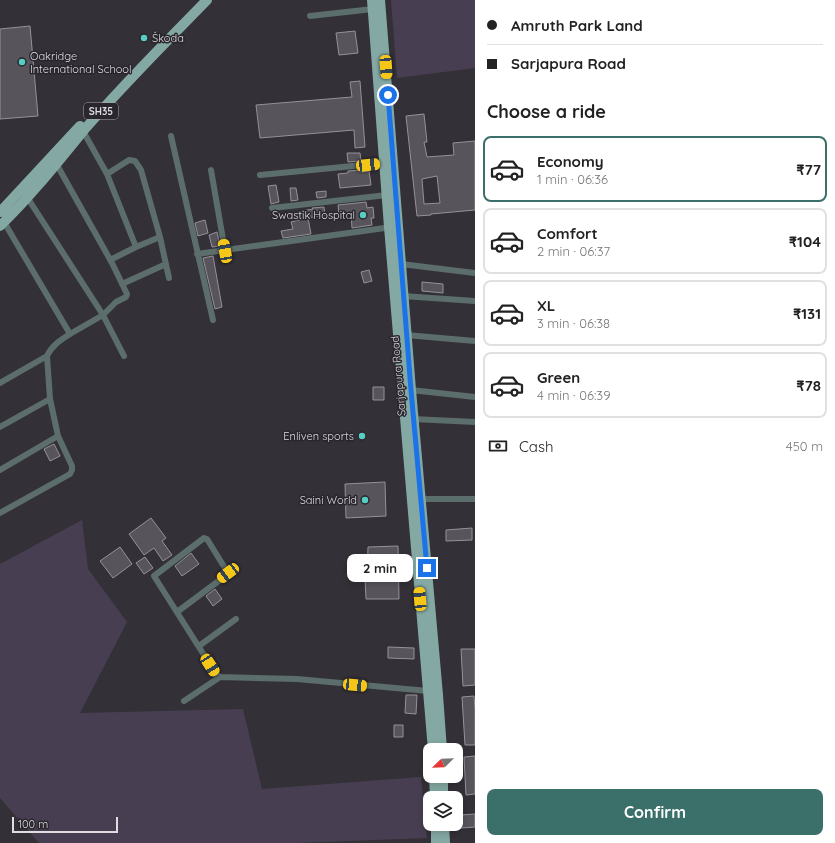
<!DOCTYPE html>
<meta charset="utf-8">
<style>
body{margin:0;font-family:Quicksand,sans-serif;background:#f2f2f2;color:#222;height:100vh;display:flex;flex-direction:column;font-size:15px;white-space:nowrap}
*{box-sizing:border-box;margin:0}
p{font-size:13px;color:#767676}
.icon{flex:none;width:22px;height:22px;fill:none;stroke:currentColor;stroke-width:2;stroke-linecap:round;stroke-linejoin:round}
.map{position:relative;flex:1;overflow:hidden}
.panel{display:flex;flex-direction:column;background:#fff;width:360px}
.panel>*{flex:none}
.guide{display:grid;align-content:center;height:88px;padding:0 12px;background:#fff}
.needle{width:26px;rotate:247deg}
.buttons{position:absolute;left:423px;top:743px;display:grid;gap:8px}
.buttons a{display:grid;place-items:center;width:40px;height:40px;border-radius:8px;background:#fff;box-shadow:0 2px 6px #0003;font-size:20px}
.scale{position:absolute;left:12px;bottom:10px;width:106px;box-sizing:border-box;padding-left:4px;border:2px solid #dfdde1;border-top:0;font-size:11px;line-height:14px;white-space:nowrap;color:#dfdde1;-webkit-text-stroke:3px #29262d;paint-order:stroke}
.end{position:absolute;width:18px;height:18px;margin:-9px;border:5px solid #1a73e8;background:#fff;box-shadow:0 0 0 2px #fff}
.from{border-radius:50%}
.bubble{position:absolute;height:28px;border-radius:8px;background:#fff;box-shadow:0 2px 6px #0003;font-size:13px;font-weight:800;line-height:28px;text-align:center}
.car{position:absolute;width:12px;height:24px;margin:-12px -6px;border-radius:5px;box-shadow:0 0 3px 1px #0007;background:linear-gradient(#f5c518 24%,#345 0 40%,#f5c518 0 76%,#345 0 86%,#f5c518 0)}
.guide b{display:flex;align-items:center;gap:14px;height:38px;font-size:15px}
.guide b+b{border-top:1px solid #e0e0e0}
.guide i{width:10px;height:10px;background:#222}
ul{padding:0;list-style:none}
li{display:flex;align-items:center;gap:12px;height:66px;margin:0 8px 6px;padding:0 4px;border:2px solid #e0e0e0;border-radius:8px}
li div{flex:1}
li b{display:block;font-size:15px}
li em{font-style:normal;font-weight:800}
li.active{border-color:#3a6f6a}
li>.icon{width:36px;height:36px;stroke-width:1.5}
h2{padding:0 12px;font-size:18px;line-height:48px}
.pay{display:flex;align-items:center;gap:10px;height:44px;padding:0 12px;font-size:15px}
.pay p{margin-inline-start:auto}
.cta{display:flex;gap:8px;margin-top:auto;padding:8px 12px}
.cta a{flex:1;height:46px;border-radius:8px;background:#3a6f6a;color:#fff;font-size:16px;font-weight:800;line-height:46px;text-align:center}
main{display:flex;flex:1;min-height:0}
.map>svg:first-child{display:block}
.green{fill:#483e51}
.building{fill:#58545c;stroke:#959199;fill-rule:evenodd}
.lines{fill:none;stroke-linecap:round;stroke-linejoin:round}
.street{stroke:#5c6e6b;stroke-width:6}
.primary{stroke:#84a9a4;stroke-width:10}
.route{stroke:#1a73e8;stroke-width:5}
.poi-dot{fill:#57cec2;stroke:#29262d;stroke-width:1.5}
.labels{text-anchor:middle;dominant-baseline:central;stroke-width:3;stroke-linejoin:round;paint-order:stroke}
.shield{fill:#29262d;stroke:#a8a6ab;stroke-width:1}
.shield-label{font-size:10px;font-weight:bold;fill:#dfdde1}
.poi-label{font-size:11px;fill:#dfdde1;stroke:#29262d;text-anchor:end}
.street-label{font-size:11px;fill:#dfdde1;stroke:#29262d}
</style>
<main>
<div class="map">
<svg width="475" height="843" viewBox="0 0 475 843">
<rect width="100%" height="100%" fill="#333037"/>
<path class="green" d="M391,0H475V68L397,78Z
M82,520L88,569L127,622L80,713L243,709L262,789L421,777L427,838L296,843H39L0,798V564Z"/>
<path class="building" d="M30,26L38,116L0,119V29Z
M355,31L358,53L339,55L336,33Z
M360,81L365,147L355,148L354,130L260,138L256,105L352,97L350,82Z
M424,114L427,142H424L427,157L454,155L453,143L475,141V210L431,214V215L417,216L406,116ZM437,176L440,203L424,204L422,179Z
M347,153H360L361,161L348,162Z
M361,170V172L369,171L371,185L340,188L338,174L348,173V171Z
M276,185L279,202L271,204L268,186Z
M290,188H296L298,200L291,201Z
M326,191V197L317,198L316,192Z
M366,202L367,208L373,207L374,218H371L372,225L352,228L351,214L339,215L338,205Z
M324,207L325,215L308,218L311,234L283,238L281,231L293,229L291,222L303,219L302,211L313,209L312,208Z
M205,220L208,233L198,236L195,223Z
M217,232L220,246L212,247L209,235Z
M213,256L222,307L215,309L203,258Z
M369,270L372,281L364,283L361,272Z
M422,282L443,284V293L422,291Z
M373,387H384V400H373Z
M54,444L60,456L50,461L44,449Z
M385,482L386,516L346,518L345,484Z
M151,518L166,538L162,541L172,555L163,561L154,548L144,555L129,534Z
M472,528V540L446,541V530Z
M398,546L399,599H366L365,579H367L368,547Z
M120,547L132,564L113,578L100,561Z
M191,553L199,564L182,576L175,566Z
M145,557L153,568L144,574L136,563Z
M215,589L222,599L213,606L206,596Z
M388,647L414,648V659L388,658Z
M461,649H475V685L463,686Z
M406,695H417L416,714L405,713Z
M474,696L475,710V745H465L462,697Z
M394,725H403V737H394Z
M475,756V794L466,795L464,757Z
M475,814V827L461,828L460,815Z"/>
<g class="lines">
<path class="street" d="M310,16L373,9
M83,131L107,174L129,160L135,161L141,170L160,237L169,278
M171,136L213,320
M211,170L225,251
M107,174L136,247L160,237
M260,175L384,163
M27,197L103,315L124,356
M272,208L387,195
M4,222L70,334L103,315L116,302L126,297L127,294L112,263L57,165
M197,254L392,227
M110,260L136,247
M401,264L475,273
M122,284L166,264
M403,296L475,301
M406,335L475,341
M0,383L47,356
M411,390L475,397
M413,419L475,422
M0,427L50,399
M0,470L58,436
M421,499H475
M0,513L70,474L72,470V466L58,436L50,399L47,356C52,345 61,340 70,334
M228,573L207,539L204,538L154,576L216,674L220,677L297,679L428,691
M177,612L236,568
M199,646L236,619
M184,701L220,677"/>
<path class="primary" d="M372,0L389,227L433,750
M380,0L411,390L438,695L442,750
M0,212L80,126
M0,226C31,196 57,163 84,130C123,85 165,43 207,0
M434,776L435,798
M443,776V798
M436,824V843
M444,824L445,843"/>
</g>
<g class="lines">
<path class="route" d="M388,95L411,390L427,568"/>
</g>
<g class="poi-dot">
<circle cx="144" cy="38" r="4"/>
<circle cx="22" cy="62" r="4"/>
<circle cx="363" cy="215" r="4"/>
<circle cx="362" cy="436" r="4"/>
<circle cx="365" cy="500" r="4"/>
</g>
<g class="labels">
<rect class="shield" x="84" y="103" width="34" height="16" rx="3"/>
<g class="shield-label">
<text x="101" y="111">SH35</text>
</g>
<g class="poi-label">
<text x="152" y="38" text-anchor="start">Škoda</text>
<text x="30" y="56" text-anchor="start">Oakridge<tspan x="30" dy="13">International School</tspan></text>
<text x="355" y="215">Swastik Hospital</text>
<text x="354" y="436">Enliven sports</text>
<text x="357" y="500">Saini World</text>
</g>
<g class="street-label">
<text transform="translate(398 376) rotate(-95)">Sarjapura Road</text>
</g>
</g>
</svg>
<div class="buttons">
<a><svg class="needle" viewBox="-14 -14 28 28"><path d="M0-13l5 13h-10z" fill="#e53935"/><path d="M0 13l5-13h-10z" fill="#767676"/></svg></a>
<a><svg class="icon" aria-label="layers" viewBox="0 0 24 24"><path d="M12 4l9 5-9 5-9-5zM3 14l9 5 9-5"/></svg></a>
</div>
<div class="scale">100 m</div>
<i class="end from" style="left:388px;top:95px"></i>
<i class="end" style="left:427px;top:568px"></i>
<div class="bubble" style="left:347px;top:554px;width:66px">2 min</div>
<i class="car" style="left:386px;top:67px;rotate:176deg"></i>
<i class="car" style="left:368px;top:165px;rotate:84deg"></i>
<i class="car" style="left:225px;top:251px;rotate:350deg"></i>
<i class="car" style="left:228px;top:573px;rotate:233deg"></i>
<i class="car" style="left:420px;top:599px;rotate:355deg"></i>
<i class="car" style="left:210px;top:665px;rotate:147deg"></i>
<i class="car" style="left:355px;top:685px;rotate:95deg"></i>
</div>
<section class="panel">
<div class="guide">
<b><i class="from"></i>Amruth Park Land</b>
<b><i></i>Sarjapura Road</b>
</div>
<h2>Choose a ride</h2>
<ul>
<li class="active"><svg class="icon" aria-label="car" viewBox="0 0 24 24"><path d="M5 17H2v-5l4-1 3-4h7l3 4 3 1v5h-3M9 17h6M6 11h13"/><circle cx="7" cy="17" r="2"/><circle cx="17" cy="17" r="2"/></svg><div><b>Economy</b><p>1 min · 06:36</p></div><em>₹77</em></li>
<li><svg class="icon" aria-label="car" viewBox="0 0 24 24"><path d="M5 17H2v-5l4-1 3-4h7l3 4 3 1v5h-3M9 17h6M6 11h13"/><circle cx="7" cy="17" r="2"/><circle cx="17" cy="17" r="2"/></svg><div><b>Comfort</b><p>2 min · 06:37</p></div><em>₹104</em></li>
<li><svg class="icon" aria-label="car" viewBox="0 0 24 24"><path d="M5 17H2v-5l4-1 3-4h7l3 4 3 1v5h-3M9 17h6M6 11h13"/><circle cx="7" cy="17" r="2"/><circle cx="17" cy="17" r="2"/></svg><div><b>XL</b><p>3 min · 06:38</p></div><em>₹131</em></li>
<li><svg class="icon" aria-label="car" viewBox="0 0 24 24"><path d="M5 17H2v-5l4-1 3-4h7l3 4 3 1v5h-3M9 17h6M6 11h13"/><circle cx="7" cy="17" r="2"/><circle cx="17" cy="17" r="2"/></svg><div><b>Green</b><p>4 min · 06:39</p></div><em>₹78</em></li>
</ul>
<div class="pay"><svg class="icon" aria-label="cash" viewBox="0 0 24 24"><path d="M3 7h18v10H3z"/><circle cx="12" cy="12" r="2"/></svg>Cash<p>450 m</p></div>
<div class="cta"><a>Confirm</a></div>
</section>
</main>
